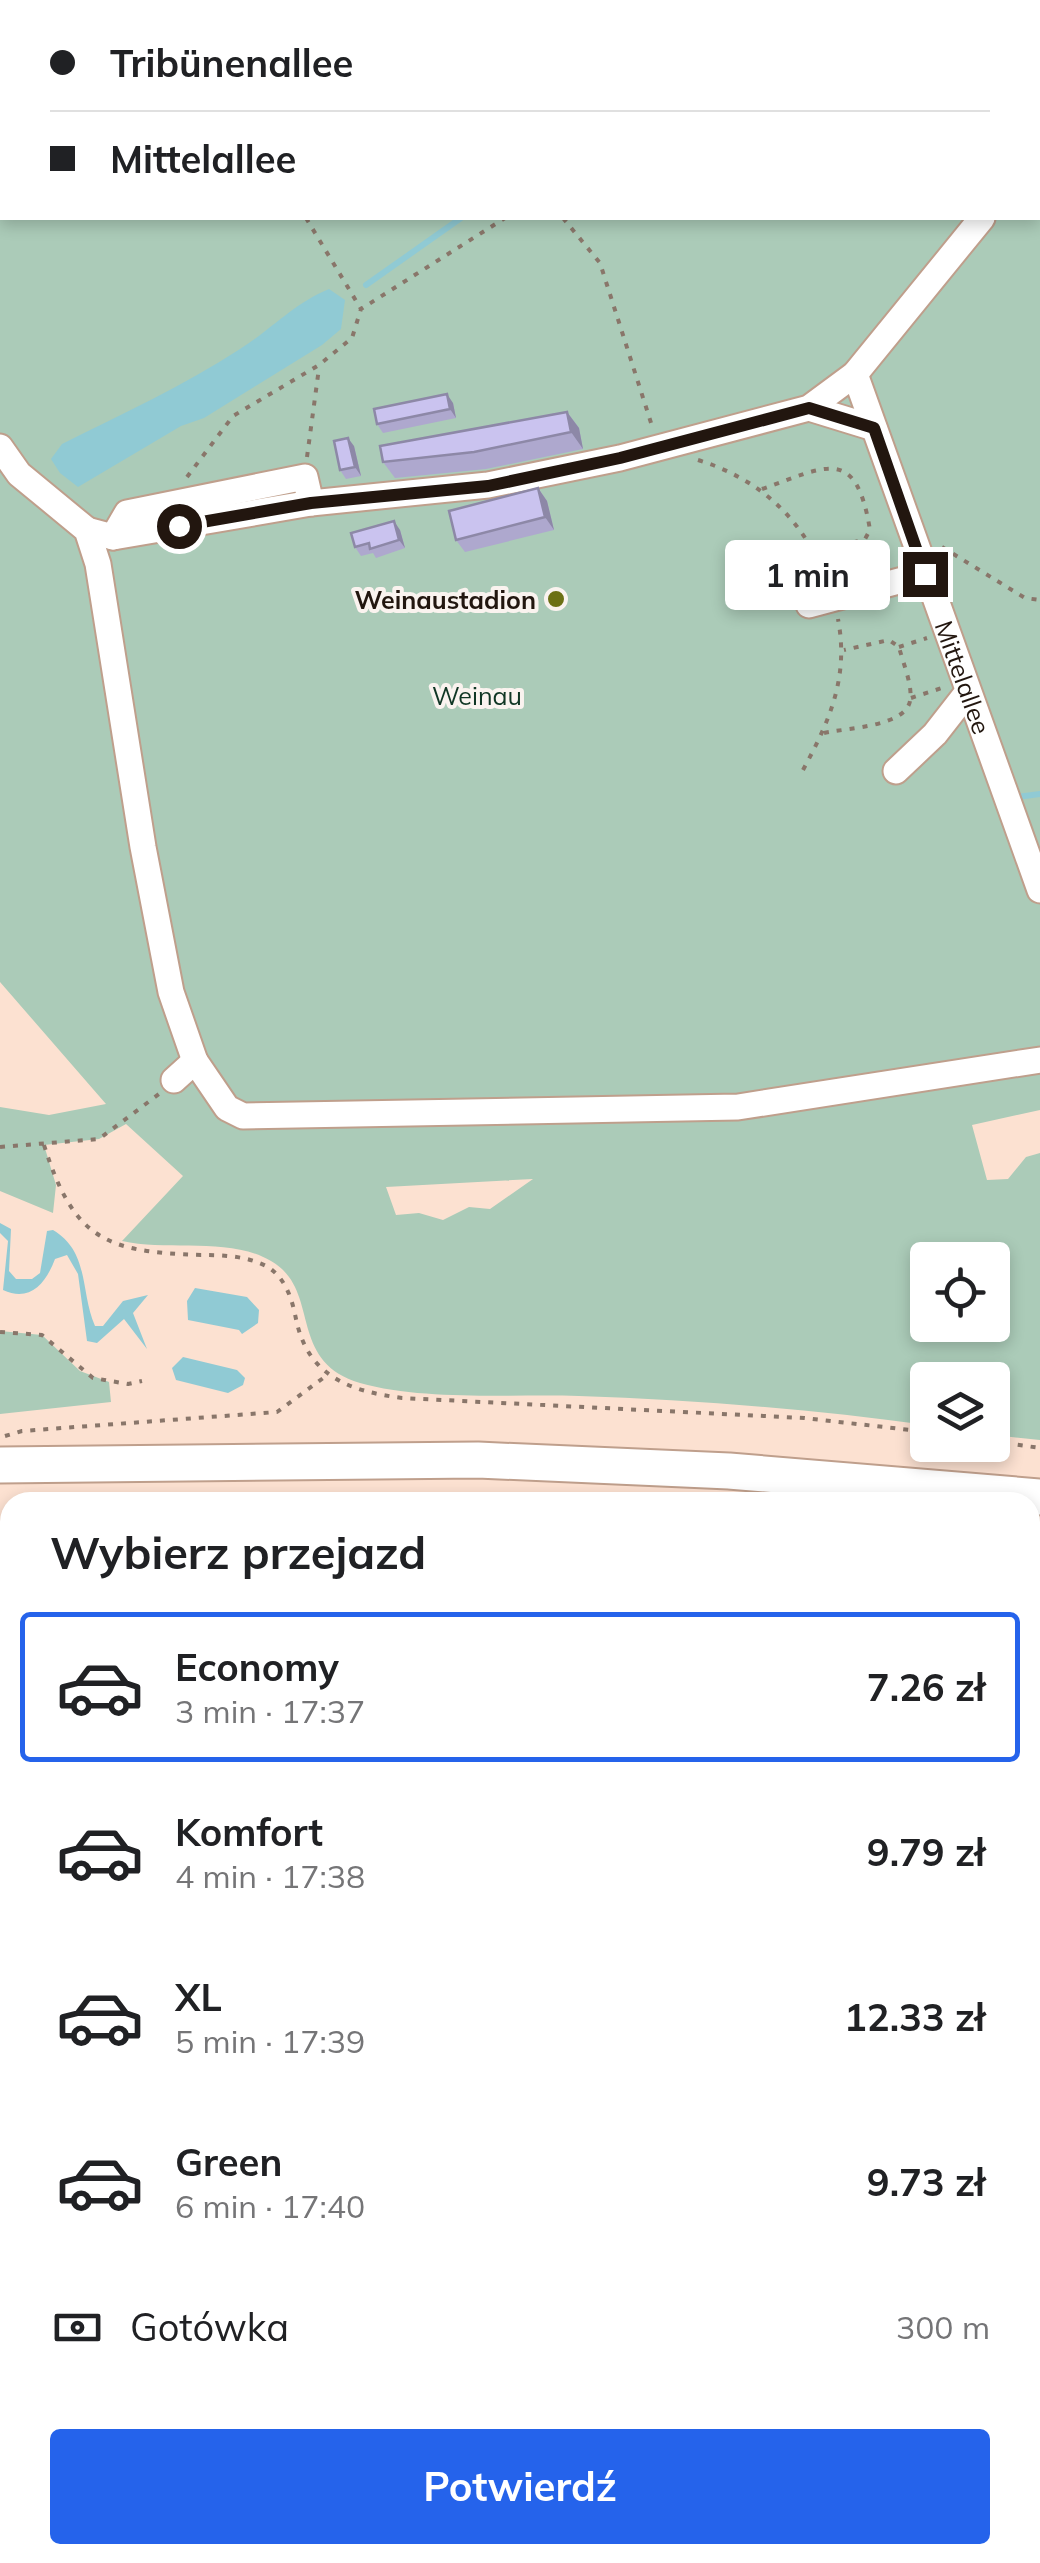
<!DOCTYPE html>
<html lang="pl">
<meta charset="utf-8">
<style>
body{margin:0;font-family:Mulish,sans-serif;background:#f2f2f2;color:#202124;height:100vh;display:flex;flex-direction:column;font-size:38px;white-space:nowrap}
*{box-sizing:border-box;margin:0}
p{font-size:32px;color:#757577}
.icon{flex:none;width:55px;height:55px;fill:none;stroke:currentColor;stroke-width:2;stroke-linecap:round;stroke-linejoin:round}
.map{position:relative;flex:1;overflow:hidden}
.panel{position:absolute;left:0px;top:1492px;width:1040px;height:1072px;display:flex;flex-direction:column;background:#fff;border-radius:30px 30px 0 0;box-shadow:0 5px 15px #0003}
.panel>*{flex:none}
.hud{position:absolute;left:0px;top:0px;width:1040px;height:220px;box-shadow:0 5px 15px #0003;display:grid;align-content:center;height:220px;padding:0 50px;background:#fff}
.buttons{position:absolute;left:910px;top:1242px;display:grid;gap:20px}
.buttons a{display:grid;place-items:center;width:100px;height:100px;border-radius:10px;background:#fff;box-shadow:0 5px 15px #0003;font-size:50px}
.end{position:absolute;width:45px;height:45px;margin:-22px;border:12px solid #22160f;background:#fff;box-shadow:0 0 0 5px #fff}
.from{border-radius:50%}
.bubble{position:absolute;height:70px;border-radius:10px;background:#fff;box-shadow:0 5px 15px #0003;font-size:32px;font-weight:700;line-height:70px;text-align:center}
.hud b{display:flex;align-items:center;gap:35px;height:95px;font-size:38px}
.hud b+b{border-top:2px solid #e0e0e0}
.hud i{width:25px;height:25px;background:#202124}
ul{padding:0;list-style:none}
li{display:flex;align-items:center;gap:30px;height:150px;margin:0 20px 15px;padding:0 30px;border:5px solid transparent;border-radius:10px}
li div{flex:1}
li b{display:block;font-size:38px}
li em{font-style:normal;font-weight:700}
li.active{border-color:#2563eb}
li>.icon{width:90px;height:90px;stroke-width:1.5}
h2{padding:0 50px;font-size:45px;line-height:120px}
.pay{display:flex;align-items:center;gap:25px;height:110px;padding:0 50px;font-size:38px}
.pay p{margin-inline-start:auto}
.button{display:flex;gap:20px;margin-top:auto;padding:20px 50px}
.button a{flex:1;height:115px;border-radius:10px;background:#2563eb;color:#fff;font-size:40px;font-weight:700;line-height:115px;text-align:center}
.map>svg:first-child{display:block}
.built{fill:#fcd3bb}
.green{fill:#abcbb8;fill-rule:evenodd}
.water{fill:#90cad4}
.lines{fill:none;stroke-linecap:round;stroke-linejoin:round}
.stream{stroke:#90cad4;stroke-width:6}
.minor-casing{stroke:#bf9f8c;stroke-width:29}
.highway-casing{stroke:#bf9f8c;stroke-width:39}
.path{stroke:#89766a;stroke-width:4;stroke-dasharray:5 8;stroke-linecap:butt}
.minor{stroke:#fff;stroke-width:25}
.highway{stroke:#fff;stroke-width:35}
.wall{fill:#aea8ce}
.shaded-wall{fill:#8d88a7}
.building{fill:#cac3ef;stroke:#8d88a7;stroke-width:2.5}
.route{stroke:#22160f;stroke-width:12}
.poi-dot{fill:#6c7014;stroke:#faf3ef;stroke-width:4}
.labels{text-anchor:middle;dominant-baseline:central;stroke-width:8;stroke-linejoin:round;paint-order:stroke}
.poi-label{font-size:25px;font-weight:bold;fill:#22160f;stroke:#faf3ef;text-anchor:end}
.street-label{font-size:25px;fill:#22160f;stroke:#faf3ef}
.park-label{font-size:25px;fill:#103624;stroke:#faf3ef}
</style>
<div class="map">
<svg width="1040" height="2563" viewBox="0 0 1040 2563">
<rect width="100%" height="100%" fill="#fce1d1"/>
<path class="built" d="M1040,2217V2563H959L961,2555H1030V2260Z"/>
<path class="green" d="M0,0H1040V1110L972,1125L987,1180L1008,1179L1026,1157L1040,1153V1440L993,1435L992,1380H928L927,1425C813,1409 694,1400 579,1396C512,1394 424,1401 360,1383C286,1361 322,1290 271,1261C228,1236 169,1252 122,1241L183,1176L126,1124L99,1139L44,1145L56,1185L53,1213L0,1191V1107L49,1115L106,1104L0,982ZM2,2H1038V218H2ZM533,1179L490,1209L469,1207L443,1220L419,1213L396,1215L386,1187ZM928,1260H992V1325H928Z
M0,1331L42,1335L80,1371L109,1382L111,1402L0,1414Z
M0,1634L10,1644V2555H349L350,2563H3Z
M368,2555H729L726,2563H369Z"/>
<path class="water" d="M329,289L345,300L341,329L322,345L204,418L181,426L78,487L60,473L51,459L62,444C122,414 183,386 240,349C272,329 293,304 329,289Z
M0,1223L11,1229L9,1271L16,1279H32L40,1273L47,1231L53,1230C90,1252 80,1292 95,1326H103L123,1301L148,1295L133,1313L147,1349L124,1319L97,1343L87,1341L78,1274L67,1255L55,1259C46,1283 30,1303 3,1290L8,1241L0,1233Z
M195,1288L247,1297L259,1310L258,1323L242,1334L239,1330L188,1320L187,1301Z
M183,1357L237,1370L245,1378L243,1385L228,1393L176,1380L172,1368Z"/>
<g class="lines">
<path class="stream" d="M366,285L461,218
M1017,797L1040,794"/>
<g class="minor-casing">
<g id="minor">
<path d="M862,2L863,0"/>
<path d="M1038,149L1040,146"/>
<path id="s1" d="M855,374L1040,890"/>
<path d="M809,408L874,428"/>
<path d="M0,447L19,474L87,530L98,564L143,847L171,992L195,1061L227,1108L243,1116L738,1107L1040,1060"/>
<path d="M87,530L113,537L311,503L488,485L620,458L809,408L855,374L982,218"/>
<path d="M113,537L127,513L305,477L311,503"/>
<path d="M809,605L925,574"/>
<path d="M896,771L935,734L967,693"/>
<path d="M174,1080L195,1061"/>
<path d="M1030,1931L1040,1932"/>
<path d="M1030,2327L1040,2283"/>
</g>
</g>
<g class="highway-casing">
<path id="highway" d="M0,1465L478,1460L729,1471L1040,1497"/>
</g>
<path class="path" d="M235,2V0
M638,2V0
M818,2L832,0
M306,218L361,309
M563,218L600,263L653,429
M307,457L319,368
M698,460C759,479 801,517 825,576
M187,477L233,416L319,365L352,338L361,309L505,218
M762,489C827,466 856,445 870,530L865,539L817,553
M942,547L1025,598L1040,600
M899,647L927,638
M911,698L945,687
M824,733C845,728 905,727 910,701C913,686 903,663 899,647L889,640L844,650
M803,770C830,720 849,677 838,619
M44,1145C74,1240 106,1252 201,1255C223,1255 248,1256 268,1267C286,1279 292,1299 296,1319C308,1377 350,1391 402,1398L804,1418L928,1432
M0,1147L99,1139L159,1094
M0,1332L42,1335L93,1378L128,1384L142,1381
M5,1436L22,1431L277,1412L326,1376
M992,1441L1040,1448
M1030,1605L1040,1582
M0,1619L10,1630
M358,2555V2563"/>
<use href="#minor" class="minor"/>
<use href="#highway" class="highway"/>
</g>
<path class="wall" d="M453,403L456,418L383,433L377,424Z
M567,412L579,428L583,449L486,469L395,478L383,462Z
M354,446L361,476L346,479L340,470Z
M538,488L547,501L554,530L465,552L456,540Z
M400,530L405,548L376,558L373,553L361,556L355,547Z"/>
<path class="shaded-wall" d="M447,394L453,403L456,418L450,409Z
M567,412L579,428L583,449L571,432Z
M348,438L354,446L361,476L355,467Z
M538,488L547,501L554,530L545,517Z
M394,521L400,530L405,548L399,540Z"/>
<path class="building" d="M447,394L450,409L377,424L374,409Z
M567,412L571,432L474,452L383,462L380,446Z
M348,438L355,467L340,470L334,441Z
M538,488L545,517L456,540L449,511Z
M394,521L399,540L370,549L369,543L355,547L351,533Z
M1036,2374L1040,2375V2563H996L997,2555H1030V2404Z"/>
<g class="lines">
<path class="route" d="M179,526L311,503L488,486L620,458L809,408L874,428L925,574"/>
</g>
<circle class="poi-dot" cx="556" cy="599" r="10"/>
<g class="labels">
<g class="poi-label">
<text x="536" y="599">Weinaustadion</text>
</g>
<g class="street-label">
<text stroke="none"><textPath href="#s1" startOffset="322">Mittelallee</textPath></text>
</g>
<g class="park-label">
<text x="477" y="695">Weinau</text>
</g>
</g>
</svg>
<div class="buttons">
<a><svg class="icon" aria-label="locate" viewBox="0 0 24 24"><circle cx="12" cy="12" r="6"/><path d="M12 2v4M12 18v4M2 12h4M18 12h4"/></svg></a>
<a><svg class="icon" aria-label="layers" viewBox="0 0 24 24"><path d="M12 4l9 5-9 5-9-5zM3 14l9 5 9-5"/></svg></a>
</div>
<i class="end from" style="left:179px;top:526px"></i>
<i class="end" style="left:925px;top:574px"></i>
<div class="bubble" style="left:725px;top:540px;width:165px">1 min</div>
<div class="hud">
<b><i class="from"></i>Tribünenallee</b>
<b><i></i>Mittelallee</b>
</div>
<section class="panel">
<h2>Wybierz przejazd</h2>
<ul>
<li class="active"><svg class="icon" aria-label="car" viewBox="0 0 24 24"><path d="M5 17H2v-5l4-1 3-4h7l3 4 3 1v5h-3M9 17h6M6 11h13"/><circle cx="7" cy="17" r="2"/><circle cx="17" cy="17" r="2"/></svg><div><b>Economy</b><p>3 min · 17:37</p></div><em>7.26 zł</em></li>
<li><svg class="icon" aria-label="car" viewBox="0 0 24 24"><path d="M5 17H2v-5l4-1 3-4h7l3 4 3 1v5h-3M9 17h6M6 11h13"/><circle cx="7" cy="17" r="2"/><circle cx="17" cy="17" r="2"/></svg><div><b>Komfort</b><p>4 min · 17:38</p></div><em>9.79 zł</em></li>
<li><svg class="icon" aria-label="car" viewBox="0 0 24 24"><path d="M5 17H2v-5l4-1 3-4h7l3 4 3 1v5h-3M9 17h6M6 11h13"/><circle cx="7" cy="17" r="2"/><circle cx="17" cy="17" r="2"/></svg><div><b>XL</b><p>5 min · 17:39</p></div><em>12.33 zł</em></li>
<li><svg class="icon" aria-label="car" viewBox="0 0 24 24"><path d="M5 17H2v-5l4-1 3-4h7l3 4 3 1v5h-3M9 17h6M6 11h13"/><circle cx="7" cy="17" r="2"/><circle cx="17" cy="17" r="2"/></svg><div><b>Green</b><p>6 min · 17:40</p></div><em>9.73 zł</em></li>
</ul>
<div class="pay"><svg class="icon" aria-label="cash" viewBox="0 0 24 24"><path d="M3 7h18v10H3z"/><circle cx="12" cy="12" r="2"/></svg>Gotówka<p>300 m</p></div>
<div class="button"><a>Potwierdź</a></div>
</section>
</div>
